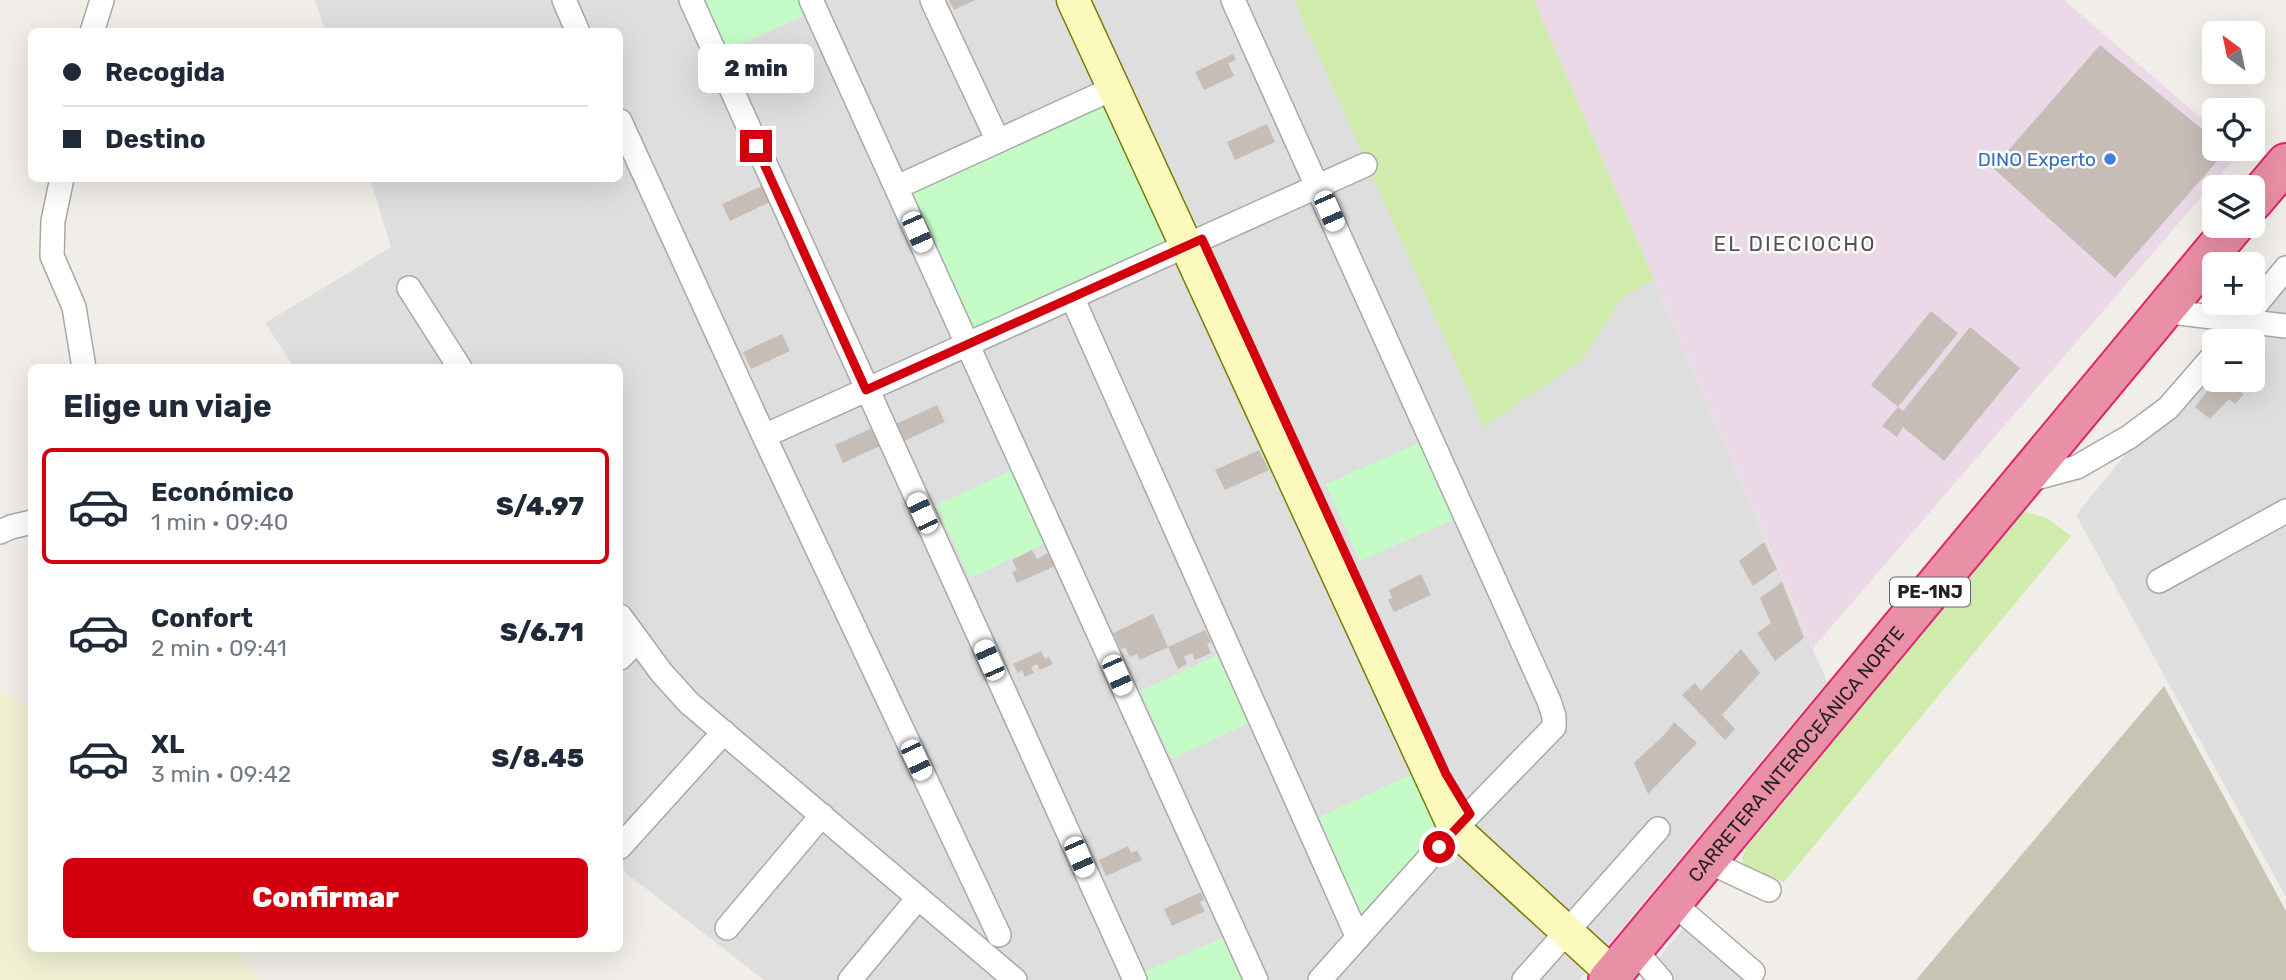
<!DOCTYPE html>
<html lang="es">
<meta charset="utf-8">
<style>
body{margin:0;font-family:Rubik,sans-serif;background:#f6f6f7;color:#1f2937;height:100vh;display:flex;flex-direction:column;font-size:26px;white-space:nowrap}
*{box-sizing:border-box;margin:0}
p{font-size:23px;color:#747a83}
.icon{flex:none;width:38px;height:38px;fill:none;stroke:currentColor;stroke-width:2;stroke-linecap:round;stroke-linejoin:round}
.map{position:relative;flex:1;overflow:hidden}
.side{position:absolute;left:28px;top:364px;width:595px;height:588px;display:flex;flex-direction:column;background:#fff;border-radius:10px;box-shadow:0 7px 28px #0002}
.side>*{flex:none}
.guide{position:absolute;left:28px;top:28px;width:595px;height:154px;border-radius:10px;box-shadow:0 7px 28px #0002;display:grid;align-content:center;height:154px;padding:0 35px;background:#fff}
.needle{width:46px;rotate:327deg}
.fabs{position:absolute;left:2202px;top:21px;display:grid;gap:14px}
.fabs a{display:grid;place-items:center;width:63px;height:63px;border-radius:10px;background:#fff;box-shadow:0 7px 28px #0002;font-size:35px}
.end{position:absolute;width:32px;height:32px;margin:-16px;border:9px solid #d2000e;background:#fff;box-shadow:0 0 0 4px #fff}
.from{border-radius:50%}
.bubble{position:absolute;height:49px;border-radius:10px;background:#fff;box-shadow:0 7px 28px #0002;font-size:23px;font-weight:800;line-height:49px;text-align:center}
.car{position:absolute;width:21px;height:42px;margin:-21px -10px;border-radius:9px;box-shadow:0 0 5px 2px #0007;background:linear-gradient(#fff 24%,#345 0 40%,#fff 0 76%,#345 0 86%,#fff 0)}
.guide b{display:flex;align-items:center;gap:24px;height:66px;font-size:26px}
.guide b+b{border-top:2px solid #e0e1e3}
.guide i{width:18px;height:18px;background:#1f2937}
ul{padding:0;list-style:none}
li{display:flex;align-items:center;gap:21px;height:116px;margin:0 14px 10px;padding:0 21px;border:4px solid transparent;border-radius:10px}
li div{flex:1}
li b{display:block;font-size:26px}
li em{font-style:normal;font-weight:800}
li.current{border-color:#d2000e}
li>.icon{width:63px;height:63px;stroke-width:1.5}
h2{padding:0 35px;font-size:32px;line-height:84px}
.button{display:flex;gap:14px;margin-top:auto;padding:14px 35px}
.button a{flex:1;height:80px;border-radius:10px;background:#d2000e;color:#fff;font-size:28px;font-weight:800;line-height:80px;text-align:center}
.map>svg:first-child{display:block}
.residential{fill:#dfdede}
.industrial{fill:#ebd9e8}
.construction{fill:#c6c5b3}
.farmland{fill:#f0f0d3}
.grass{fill:#d0ecad}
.park{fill:#c5fbc6}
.building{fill:#c6bdb7}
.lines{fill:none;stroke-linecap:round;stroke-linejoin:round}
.street-casing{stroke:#a8a8a8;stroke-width:26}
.secondary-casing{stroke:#787d03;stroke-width:35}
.highway-casing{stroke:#de2571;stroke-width:42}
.street{stroke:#fff;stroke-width:23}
.secondary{stroke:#fbfabc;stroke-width:32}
.highway{stroke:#e98fa6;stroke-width:38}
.route{stroke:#d2000e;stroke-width:9}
.shop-dot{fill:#3f7fe0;stroke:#fff;stroke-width:2.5}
.labels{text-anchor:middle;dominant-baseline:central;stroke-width:5;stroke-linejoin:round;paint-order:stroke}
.shield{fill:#fff;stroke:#646464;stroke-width:2}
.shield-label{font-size:18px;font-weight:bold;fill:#212121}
.shop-label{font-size:19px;fill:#366cbe;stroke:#fff;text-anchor:end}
.street-label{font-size:19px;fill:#212121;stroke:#fff}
.neighbourhood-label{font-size:21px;letter-spacing:2px;fill:#545454;stroke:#fff}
</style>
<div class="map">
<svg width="2286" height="980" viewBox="0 0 2286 980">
<rect width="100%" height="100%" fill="#f1ede8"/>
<path class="residential" d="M315,0H1534L1827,682L1579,980H764L626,873L620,863V368L294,367L265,323L391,247L370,179L620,178V32L325,31Z
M2286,255V897L2076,515L2214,345V380H2252V341H2217Z
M1688,922L1746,980H1641Z"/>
<path class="industrial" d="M1534,0H2064L2214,129V149H2236L2240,152L1813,648Z"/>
<path class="construction" d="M2164,686L2286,911V980H1916Z"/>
<path class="farmland" d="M0,690L26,705L31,701L32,948L238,949L258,980H0Z"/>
<path class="grass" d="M1294,0H1534L1654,279L1622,298L1581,361L1484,427Z
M2022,511L2047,518L2071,536L1784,882L1744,866L1742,858L1746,848Z"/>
<path class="park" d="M705,0H802L808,14L727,50Z
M1109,101L1172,242L973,331L910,190Z
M1423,441L1457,518L1360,561L1326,484Z
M1015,469L1048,542L970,578L936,505Z
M1217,655L1249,723L1172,759L1140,691Z
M1412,774L1441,834L1362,919L1319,817Z
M1228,935L1248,980H1143L1140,974Z"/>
<path class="building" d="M949,0H975L954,10Z
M2100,45L2214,139V149L2227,150L2115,278L1993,168Z
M1233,54L1236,60L1228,63L1234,76L1204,90L1195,72Z
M1267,124L1275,142L1235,160L1227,142Z
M762,186L770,202L730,221L722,204Z
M1931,311L1958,333L1898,407L1903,411L1970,327L2020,368L1944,461L1903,427L1897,437L1882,426L1898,407L1871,385Z
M782,334L790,351L751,369L743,352Z
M2216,380H2248L2240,391L2244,394L2235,404L2229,399L2210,419L2195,407Z
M937,405L945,422L904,441L896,424Z
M872,428L880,446L843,463L835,445Z
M1259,450L1269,470L1225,490L1215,470Z
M1764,542L1777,569L1753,586L1739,561Z
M1032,550L1037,559L1048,553L1055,566L1017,583L1012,572L1017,570L1012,560Z
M1421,574L1431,595L1394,612L1388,600L1392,598L1389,590Z
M1782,582L1804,638L1775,661L1757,633L1771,623L1760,598Z
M1153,614L1168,647L1140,660L1137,654L1130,657L1125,647L1121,650L1113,633Z
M1205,630L1211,642L1207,644L1211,653L1195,660L1192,653L1184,657L1187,664L1178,669L1168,647Z
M1741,649L1760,673L1722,715L1735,729L1725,740L1682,695L1695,683L1701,691Z
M1041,651L1045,659L1049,657L1053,664L1040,670L1037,664L1031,667L1034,673L1025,677L1022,670L1018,673L1013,664Z
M1674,722L1697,743L1648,794L1634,763L1666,733Z
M1128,846L1131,853L1137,850L1142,860L1106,876L1099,860Z
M1201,892L1204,900L1200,902L1205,911L1172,926L1164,909Z"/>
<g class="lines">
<g class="street-casing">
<path id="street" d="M564,0L578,32
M691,0L1135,980
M811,0L1256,980
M932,0L998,141
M1233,0L1549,701L1554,716V727L1455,829L1320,980
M92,32L102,0
M620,121L764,436L999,935
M62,178L53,221L52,256L74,307L84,368
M897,187L1114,88
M409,288L460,368
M1072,297L1358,938
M2163,311L2286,326
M2226,341L2286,268
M764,436L1365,165
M2025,481L2077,467L2129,437L2168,408L2214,355
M0,532L11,527L32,522
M2159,581L2286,511
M620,616L661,672L689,703L1015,980
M620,658L637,641
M620,847L724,732
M1707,861L1769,890
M1673,903L1753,972
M727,928L822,815
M1634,949L1661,980
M850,980L918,898
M1524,980L1658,829"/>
</g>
<g class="secondary-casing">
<path id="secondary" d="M1073,0L1455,829L1613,974"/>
</g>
<g class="highway-casing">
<g id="highway">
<path d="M2252,203L2286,163"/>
<path id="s1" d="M1608,980L2234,226"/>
</g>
</g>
<use href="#street" class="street"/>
<use href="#secondary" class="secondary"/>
<use href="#highway" class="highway"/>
</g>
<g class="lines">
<path class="route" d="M756,146L866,390L1202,239L1446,774L1470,814L1439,847"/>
</g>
<circle class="shop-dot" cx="2110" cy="159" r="7"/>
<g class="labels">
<rect class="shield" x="1890" y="577.5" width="80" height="29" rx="5"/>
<g class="shield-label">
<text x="1930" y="592">PE-1NJ</text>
</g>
<g class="shop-label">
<text x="2096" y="159">DINO Experto</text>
</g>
<g class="street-label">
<text stroke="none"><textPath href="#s1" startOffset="294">CARRETERA INTEROCEÁNICA NORTE</textPath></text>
</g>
<g class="neighbourhood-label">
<text x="1795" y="243">EL DIECIOCHO</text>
</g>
</g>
</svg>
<div class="fabs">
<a><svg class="needle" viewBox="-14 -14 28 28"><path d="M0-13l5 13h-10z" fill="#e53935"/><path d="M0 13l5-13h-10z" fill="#747a83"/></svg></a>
<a><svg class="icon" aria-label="locate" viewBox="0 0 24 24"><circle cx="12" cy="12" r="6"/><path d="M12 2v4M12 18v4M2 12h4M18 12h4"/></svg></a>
<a><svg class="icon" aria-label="layers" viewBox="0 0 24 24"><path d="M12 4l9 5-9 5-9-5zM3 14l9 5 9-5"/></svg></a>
<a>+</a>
<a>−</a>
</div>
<i class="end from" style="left:1439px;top:847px"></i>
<i class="end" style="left:756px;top:146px"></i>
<div class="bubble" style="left:698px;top:44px;width:116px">2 min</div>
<i class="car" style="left:1329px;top:211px;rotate:156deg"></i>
<i class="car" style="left:917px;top:232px;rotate:156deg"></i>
<i class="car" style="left:922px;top:513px;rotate:335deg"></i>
<i class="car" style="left:989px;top:660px;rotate:336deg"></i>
<i class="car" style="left:1117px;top:675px;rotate:156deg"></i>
<i class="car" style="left:916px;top:760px;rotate:155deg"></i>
<i class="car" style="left:1079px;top:857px;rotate:156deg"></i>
<div class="guide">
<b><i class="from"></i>Recogida</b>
<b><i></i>Destino</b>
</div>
<section class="side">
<h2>Elige un viaje</h2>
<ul>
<li class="current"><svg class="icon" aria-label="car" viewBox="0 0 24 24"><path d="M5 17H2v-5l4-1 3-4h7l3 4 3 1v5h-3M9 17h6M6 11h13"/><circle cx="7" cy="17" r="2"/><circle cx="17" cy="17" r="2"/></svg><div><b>Económico</b><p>1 min · 09:40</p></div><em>S/4.97</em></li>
<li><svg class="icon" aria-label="car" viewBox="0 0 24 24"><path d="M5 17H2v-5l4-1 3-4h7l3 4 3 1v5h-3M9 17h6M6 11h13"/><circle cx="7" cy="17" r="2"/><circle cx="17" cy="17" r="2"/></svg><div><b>Confort</b><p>2 min · 09:41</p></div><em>S/6.71</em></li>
<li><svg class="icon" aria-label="car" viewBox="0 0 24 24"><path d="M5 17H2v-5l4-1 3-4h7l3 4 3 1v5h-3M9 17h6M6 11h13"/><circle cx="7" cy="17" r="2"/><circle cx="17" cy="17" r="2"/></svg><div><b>XL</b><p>3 min · 09:42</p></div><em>S/8.45</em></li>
</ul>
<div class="button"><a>Confirmar</a></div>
</section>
</div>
